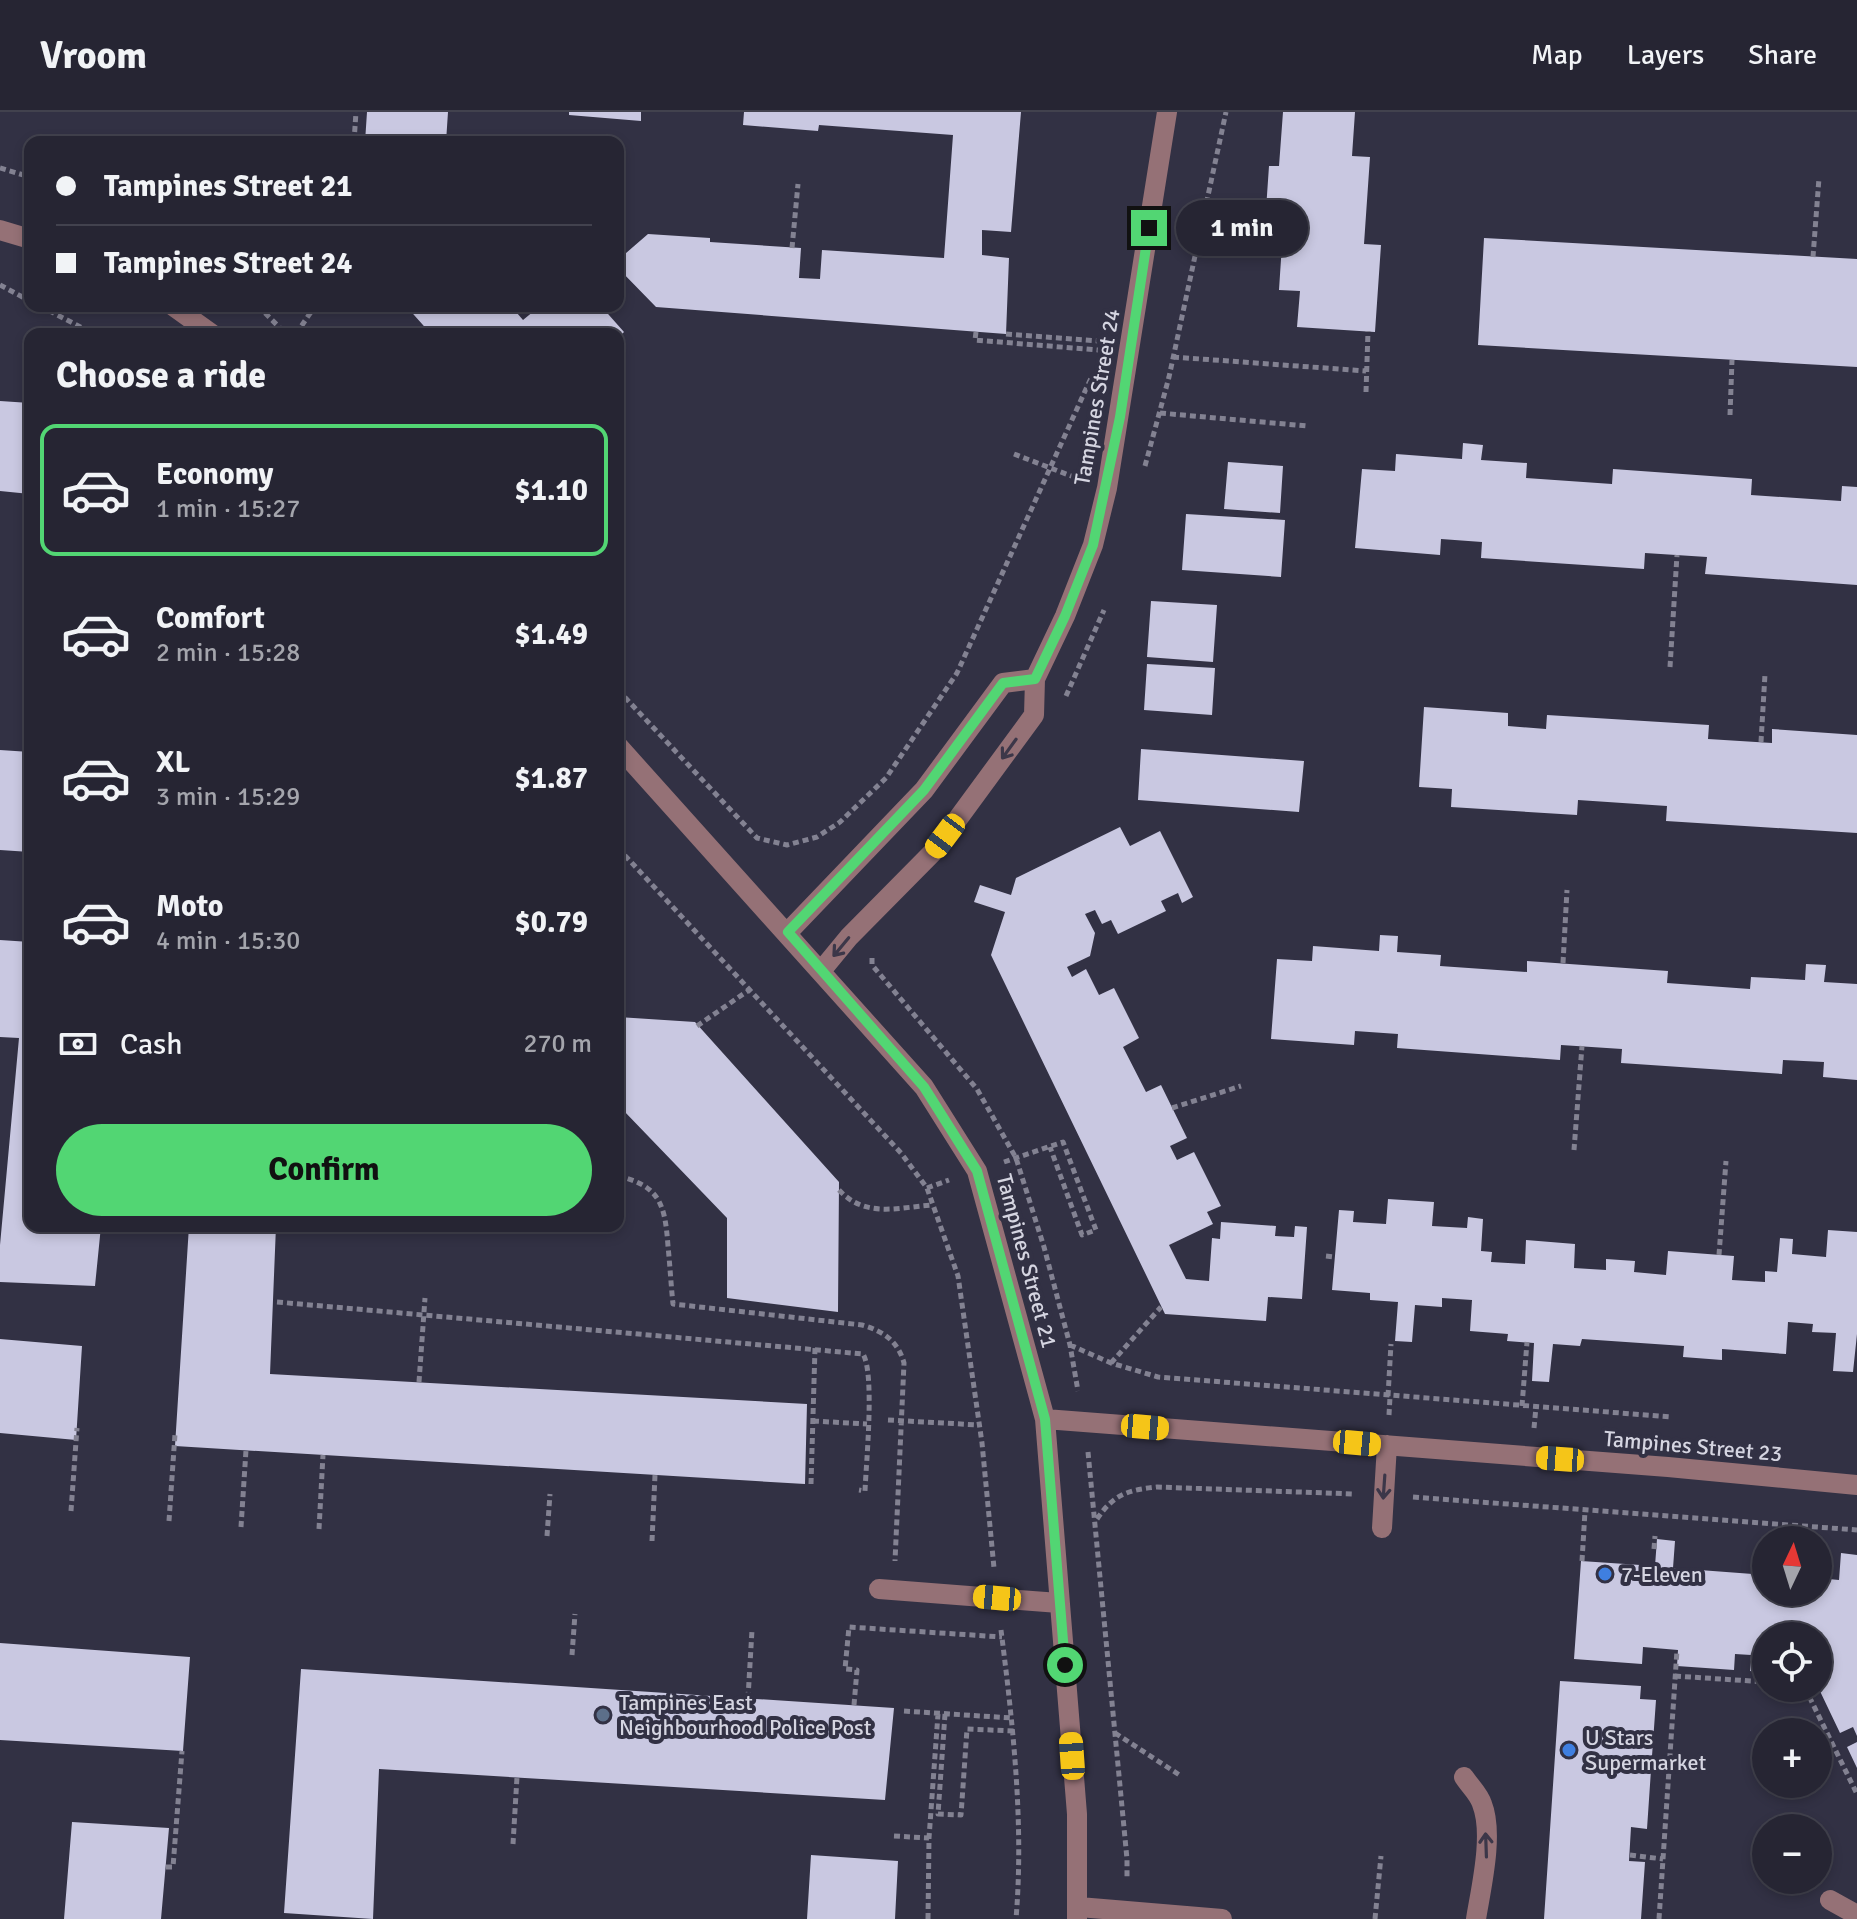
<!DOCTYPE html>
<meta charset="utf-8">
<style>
body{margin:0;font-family:Signika,sans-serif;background:#32313f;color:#f1f3f6;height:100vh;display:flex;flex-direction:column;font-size:30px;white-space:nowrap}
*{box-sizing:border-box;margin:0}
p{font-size:26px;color:#a4a5ac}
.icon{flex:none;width:44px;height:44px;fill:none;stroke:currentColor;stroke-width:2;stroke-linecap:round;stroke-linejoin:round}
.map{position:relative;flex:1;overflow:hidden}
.drawer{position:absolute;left:24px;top:216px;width:600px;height:904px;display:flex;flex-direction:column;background:#262533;border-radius:16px;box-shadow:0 4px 12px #0003,0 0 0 2px #42424e}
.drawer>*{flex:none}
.banner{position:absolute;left:24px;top:24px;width:600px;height:176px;border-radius:16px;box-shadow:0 4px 12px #0003,0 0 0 2px #42424e;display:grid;align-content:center;height:176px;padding:0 32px;background:#262533}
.needle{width:52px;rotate:4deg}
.fabs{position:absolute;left:1752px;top:1414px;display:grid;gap:16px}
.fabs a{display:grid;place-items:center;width:80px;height:80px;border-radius:50%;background:#262533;box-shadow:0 4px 12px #0003,0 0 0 2px #42424e;font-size:40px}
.end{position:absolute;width:36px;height:36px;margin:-18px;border:10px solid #52d673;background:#111;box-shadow:0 0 0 4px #111}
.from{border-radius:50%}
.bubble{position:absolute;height:56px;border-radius:28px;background:#262533;box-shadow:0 4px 12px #0003,0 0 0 2px #42424e;font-size:26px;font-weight:800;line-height:56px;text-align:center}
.car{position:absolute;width:24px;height:48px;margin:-24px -12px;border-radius:10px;box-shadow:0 0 6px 2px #0007;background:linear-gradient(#f5c518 24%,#345 0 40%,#f5c518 0 76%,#345 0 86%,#f5c518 0)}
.banner b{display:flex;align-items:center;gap:28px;height:76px;font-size:30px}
.banner b+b{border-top:2px solid #42424e}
.banner i{width:20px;height:20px;background:#f1f3f6}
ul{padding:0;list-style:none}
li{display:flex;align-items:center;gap:24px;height:132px;margin:0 16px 12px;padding:0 16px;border:4px solid transparent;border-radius:16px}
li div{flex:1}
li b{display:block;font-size:30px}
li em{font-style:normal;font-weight:800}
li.active{border-color:#52d673}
li>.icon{width:72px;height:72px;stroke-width:1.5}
h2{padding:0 32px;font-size:36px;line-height:96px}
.pay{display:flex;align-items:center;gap:20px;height:88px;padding:0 32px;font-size:30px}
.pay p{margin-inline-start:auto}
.primary-button{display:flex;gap:16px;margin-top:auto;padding:16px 32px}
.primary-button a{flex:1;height:92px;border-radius:48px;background:#52d673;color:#111;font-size:32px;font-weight:800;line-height:92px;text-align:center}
header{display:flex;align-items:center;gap:48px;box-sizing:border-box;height:112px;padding:0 40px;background:#262533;border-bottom:2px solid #42424e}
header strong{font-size:38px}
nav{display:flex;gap:44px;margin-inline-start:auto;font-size:28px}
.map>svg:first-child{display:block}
.building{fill:#c9c8e1}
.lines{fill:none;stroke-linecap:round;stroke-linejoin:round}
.path{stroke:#838292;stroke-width:5;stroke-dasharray:6 4;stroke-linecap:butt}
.minor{stroke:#957176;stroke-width:20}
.oneway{stroke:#3c3749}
.route{stroke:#52d673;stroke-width:10}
.shop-dot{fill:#3f7fe0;stroke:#323144;stroke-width:3}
.service-dot{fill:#5c6f8a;stroke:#323144;stroke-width:3}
.labels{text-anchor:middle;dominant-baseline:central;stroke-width:8;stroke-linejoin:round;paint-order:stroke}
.street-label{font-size:22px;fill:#d5d5e1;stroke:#323144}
.poi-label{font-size:22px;fill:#d5d5e1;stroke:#323144;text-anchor:start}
</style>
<header>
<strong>Vroom</strong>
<nav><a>Map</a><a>Layers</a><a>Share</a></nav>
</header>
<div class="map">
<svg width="1857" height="1807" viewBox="0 0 1857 1807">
<rect width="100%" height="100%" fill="#323144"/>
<path class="building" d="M367,0H448L446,30H365Z
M569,0H641V9L569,3Z
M744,0H1021L1011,120L982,118V143L1009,146L1006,222L656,195L618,156V148L648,122L710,126V130L801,136L799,166L820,167L822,138L944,146L953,23L819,13L818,19L743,13Z
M1283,0H1355L1352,44L1370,45L1364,132L1381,133L1375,220L1297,215L1300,179L1279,178L1282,132L1255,130L1256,111L1265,112L1269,54H1279Z
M1484,126L1857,147V255L1478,233Z
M406,194H511L523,208L540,194H601L624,220L618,226V222H431Z
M0,289L30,291V382L0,379Z
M1463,331L1483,333L1481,348L1527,351L1526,366L1612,372L1613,357L1752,367L1751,383L1841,389L1842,374L1857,375V473L1705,462L1707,445L1645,441L1644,457L1481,446L1482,430L1441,427L1440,443L1355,436L1362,357L1395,359L1396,342L1462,347Z
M1228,350L1283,354L1280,401L1224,397Z
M1186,402L1285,408L1281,465L1182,458Z
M1151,489L1217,493L1213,550L1147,545Z
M1147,552L1215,556L1212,603L1144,598Z
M1424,595L1508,601V614L1546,617L1547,603L1709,613L1708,627L1772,631V617L1857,623V721L1666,709L1667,694L1578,688L1577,703L1451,695L1452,677L1419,675Z
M1141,637L1304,649L1299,700L1138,688Z
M0,638L30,640V740L0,738Z
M1120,715L1130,734L1160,719L1193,785L1182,791L1178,781L1161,789L1166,799L1118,822L1111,808L1102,812L1095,798L1085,802L1095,821L1090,844L1067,855L1072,865L1086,857L1099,883L1114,876L1139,926L1123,935L1146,980L1161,973L1187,1026L1170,1034L1177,1048L1194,1040L1221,1094L1207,1100L1213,1112L1169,1133L1186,1167L1209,1169L1212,1126L1220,1127L1221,1110L1276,1114L1275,1124L1294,1125L1295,1114L1307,1115L1302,1187L1268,1185L1266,1209L1165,1202L991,843L1005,800L974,790L980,773L1011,783L1016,766Z
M1380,823L1398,824L1397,840L1441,843L1440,854L1527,860V849L1668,859L1667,871L1750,877L1751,865L1805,868L1806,852L1826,853L1824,870L1857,872V968L1823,965L1824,950L1783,948L1782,962L1621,951L1622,937L1561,933L1560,948L1397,936L1398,922L1355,919L1354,933L1271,927L1277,847L1312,849L1313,834L1379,839Z
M0,828L30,830V1114H101L95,1174L0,1170V1133L19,926L0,925Z
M618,905L695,910L839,1070L838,1200L727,1186V1106L623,998H618Z
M1388,1087L1434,1090L1432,1114L1467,1116L1468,1105L1483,1107L1481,1139L1492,1140L1491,1150L1525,1152L1526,1128L1575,1132L1574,1156L1606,1158V1147L1635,1149L1634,1160L1666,1163L1668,1139L1734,1144L1732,1168L1765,1170V1159L1777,1160L1780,1126L1793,1127L1792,1142L1826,1145L1828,1118L1857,1120V1222L1853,1260L1833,1259L1836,1221L1812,1220L1813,1212L1788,1210L1786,1242L1722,1237V1248L1683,1245L1684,1234L1582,1227L1580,1234L1553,1232L1549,1270L1532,1269L1534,1231L1507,1229L1508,1222L1470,1219L1472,1188L1442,1186V1195L1415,1193L1412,1230L1395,1229L1398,1190L1370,1188V1181L1332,1178L1339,1098L1354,1099L1353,1110L1386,1112Z
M189,1114H276L270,1262L807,1292L805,1372L175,1334Z
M0,1227L82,1234L76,1328L0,1321Z
M1657,1427L1675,1429L1673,1456L1766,1463V1480H1818V1466L1839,1468L1841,1441L1857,1443V1624L1853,1615L1840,1621L1818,1575V1566L1829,1561L1818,1549V1524H1766V1561L1750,1559L1751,1543L1735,1542L1734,1558L1677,1554L1678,1538L1643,1535L1642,1552L1574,1547L1581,1449L1655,1454Z
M0,1531L190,1545L183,1639L0,1628Z
M301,1557L894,1596L885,1688L379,1657L373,1807L284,1801Z
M1560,1569L1641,1574L1640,1587L1656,1588L1652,1644L1638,1643L1637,1657L1651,1658L1647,1717L1631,1715L1629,1749L1645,1750L1641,1807H1544Z
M1857,1630V1656L1847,1635Z
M72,1710L169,1716L161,1807H64Z
M811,1743L898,1749L895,1807H807Z"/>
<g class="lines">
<path class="path" d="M354,30L356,0
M0,56L30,65
M1199,127L1254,131
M792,136L798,72
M1813,145L1819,66
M0,173L30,189
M40,194L94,222
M258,194L286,222
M976,220L975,228L1098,238
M296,222L315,194
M1006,222L1100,229
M1173,245L1366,259
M1366,280L1368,219
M1160,301L1307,314
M1730,303L1732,248
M1014,342L1079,367
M1145,354L1169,265L1226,0
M1670,555L1677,443
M618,578L757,726L787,733L817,725L840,710L886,666L957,561L1091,266
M1066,584L1104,498
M1761,630L1765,562
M618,736L901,1041L927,1076L958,1164L982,1331L994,1456
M872,846V853L977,977L1016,1046L1044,1135L1070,1233L1078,1279
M1563,851L1567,778
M697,914L749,878
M1172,996L1241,974
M618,1014L621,998
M1574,1038L1582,934
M1004,1050L1063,1030L1096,1118L1082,1123L1050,1035
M618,1064C661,1074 665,1094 668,1134C670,1154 671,1173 673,1192L862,1213C883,1219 898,1229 904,1251L895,1449
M927,1076L949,1068
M839,1078C866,1107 899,1095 933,1093
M1719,1143L1726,1049
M1326,1144L1335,1145
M277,1190L863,1242C875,1262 866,1352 865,1379L859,1378
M1070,1233L1111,1251L1158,1265L1672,1305
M1111,1251L1161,1195
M419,1270L425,1186
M1388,1284L1391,1232
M1522,1294L1527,1230
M1389,1303L1390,1285
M888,1308L979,1313
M813,1309L867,1312
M1534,1316L1536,1295
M1088,1340L1127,1747V1768
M811,1372L815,1236
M1413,1385L1857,1418
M71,1399L77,1316
M1097,1407C1114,1382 1128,1378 1157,1375L1355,1382
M169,1409L175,1322
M241,1415L246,1338
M319,1417L323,1343
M547,1424L550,1382
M652,1429L655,1363
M1654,1437L1655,1424
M1582,1449L1585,1399
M1001,1518C1013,1613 1024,1711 1016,1807
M572,1543L575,1502
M1818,1557L1822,1553
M1675,1564L1766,1570
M1805,1576L1857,1682
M748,1586L752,1518
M854,1593L857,1558L845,1557L849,1515L1002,1525
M904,1599L1012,1606
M945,1602L938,1702L961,1703L967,1617L1014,1619
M1115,1621L1181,1664
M894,1724L929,1726
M513,1732L517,1665
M1630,1743L1663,1747
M166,1755H173L182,1639
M928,1807L929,1726L938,1602
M1375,1807L1381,1744
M1659,1807L1677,1538"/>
<path class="minor" d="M0,118L30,127
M173,194L212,222
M618,634L924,975L977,1059L1045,1307L1077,1702V1807
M788,820L924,678L1003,571L1035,567
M821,859L849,825L935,738L1034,603L1035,567L1065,504L1093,433L1107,376L1167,0
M1045,1307L1668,1355L1857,1373
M1382,1416L1387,1333
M879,1477L1059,1491
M1464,1665C1469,1673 1479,1682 1482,1692C1494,1722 1481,1776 1476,1807
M1830,1788L1857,1803
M1079,1795L1222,1807"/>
</g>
<defs><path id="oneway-shaft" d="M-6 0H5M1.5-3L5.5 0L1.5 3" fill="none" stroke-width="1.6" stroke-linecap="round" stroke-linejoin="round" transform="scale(2)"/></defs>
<g class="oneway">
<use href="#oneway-shaft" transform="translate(1009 637) rotate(126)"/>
<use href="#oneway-shaft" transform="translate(841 835) rotate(130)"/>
<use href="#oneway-shaft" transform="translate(1384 1375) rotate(94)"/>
<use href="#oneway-shaft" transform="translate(1486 1733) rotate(-92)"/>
</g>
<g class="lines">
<path class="route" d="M1065,1553L1045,1307L977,1059L924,975L788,820L924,678L1003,571L1035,567L1065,504L1093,433L1120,305L1149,116"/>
</g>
<g class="shop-dot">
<circle cx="1605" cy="1462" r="8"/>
<circle cx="1569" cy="1638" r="8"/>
</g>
<circle class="service-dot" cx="603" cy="1603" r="8"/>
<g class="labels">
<g class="street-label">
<text transform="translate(1097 285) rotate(-80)">Tampines Street 24</text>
<text transform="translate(1027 1149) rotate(75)">Tampines Street 21</text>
<text transform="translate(1693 1334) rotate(5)">Tampines Street 23</text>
</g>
<g class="poi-label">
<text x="1621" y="1462">7-Eleven</text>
<text x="619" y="1590">Tampines East<tspan x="619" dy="25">Neighbourhood Police Post</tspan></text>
<text x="1585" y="1625">U Stars<tspan x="1585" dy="25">Supermarket</tspan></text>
</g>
</g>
</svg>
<div class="fabs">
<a><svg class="needle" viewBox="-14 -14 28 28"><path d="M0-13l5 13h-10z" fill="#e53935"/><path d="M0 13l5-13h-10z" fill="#a4a5ac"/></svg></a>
<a><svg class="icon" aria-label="locate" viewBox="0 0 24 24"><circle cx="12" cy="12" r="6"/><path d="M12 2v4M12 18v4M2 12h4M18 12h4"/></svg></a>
<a>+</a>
<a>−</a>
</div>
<i class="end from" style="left:1065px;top:1553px"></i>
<i class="end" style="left:1149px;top:116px"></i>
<div class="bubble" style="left:1176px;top:88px;width:132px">1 min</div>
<i class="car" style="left:945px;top:724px;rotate:217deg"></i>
<i class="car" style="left:1145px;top:1315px;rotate:95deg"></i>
<i class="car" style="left:1357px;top:1331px;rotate:95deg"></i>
<i class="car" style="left:1560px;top:1347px;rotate:274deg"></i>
<i class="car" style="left:997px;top:1486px;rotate:275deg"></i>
<i class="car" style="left:1072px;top:1644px;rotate:356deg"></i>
<div class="banner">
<b><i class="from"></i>Tampines Street 21</b>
<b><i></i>Tampines Street 24</b>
</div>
<section class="drawer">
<h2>Choose a ride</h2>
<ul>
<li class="active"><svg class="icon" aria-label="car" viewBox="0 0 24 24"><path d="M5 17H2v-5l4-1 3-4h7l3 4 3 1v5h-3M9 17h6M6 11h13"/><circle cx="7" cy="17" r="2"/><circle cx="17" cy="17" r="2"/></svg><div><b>Economy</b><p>1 min · 15:27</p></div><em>$1.10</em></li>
<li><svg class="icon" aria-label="car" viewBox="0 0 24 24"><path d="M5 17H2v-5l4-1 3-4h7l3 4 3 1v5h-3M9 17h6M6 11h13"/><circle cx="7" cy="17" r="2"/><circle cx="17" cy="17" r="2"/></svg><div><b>Comfort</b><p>2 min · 15:28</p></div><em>$1.49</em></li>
<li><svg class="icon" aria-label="car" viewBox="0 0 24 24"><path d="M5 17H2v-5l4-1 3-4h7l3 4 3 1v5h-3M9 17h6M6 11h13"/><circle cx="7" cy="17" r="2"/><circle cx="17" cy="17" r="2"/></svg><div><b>XL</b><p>3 min · 15:29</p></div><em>$1.87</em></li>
<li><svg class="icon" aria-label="car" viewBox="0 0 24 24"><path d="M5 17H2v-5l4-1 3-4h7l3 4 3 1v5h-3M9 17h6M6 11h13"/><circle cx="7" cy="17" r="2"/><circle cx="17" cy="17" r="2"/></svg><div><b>Moto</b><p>4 min · 15:30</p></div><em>$0.79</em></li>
</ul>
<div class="pay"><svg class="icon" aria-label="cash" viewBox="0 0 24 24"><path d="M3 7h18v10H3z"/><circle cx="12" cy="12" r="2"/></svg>Cash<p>270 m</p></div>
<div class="primary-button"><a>Confirm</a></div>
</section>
</div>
